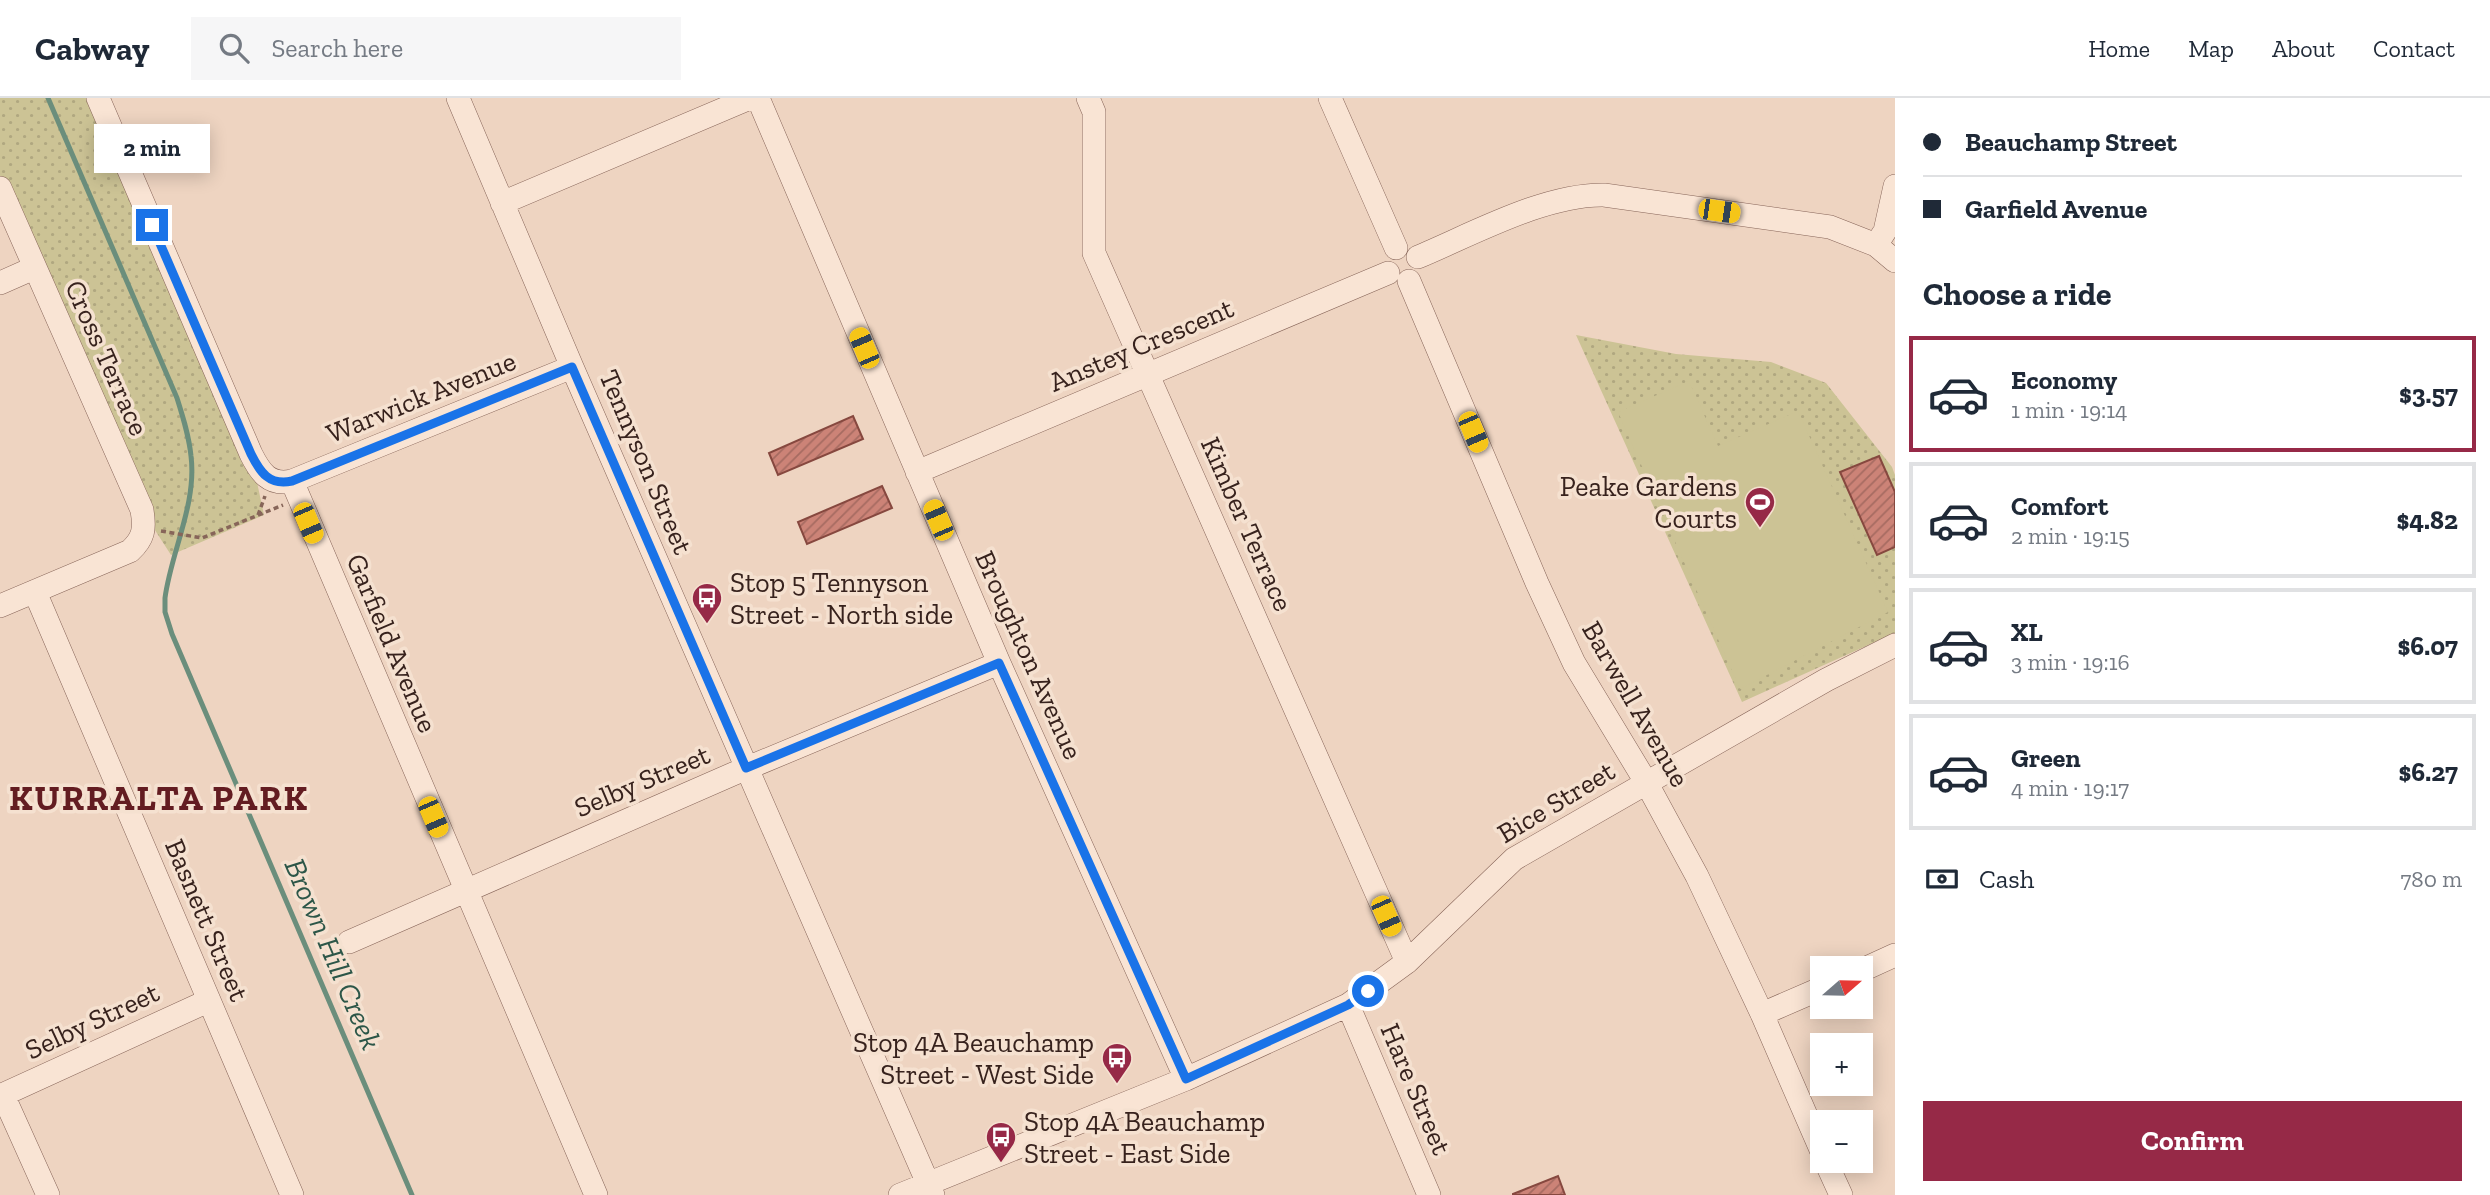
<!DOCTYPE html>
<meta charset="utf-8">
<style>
body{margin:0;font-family:"Zilla Slab",serif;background:#f6f6f7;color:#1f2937;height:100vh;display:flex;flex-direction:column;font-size:26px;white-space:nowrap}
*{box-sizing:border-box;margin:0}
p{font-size:23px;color:#747a83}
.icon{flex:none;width:38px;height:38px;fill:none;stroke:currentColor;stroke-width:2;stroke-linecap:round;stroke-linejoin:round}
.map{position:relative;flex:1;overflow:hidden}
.sheet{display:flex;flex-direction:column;background:#fff;width:595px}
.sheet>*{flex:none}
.banner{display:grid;align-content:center;height:154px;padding:0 28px;background:#fff}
.needle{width:46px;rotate:70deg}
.tools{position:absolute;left:1810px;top:858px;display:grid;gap:14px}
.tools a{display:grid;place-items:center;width:63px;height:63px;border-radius:0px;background:#fff;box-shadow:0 4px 18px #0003;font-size:35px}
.end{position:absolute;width:32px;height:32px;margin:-16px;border:9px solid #1a73e8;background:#fff;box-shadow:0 0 0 4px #fff}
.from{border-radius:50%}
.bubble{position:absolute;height:49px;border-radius:0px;background:#fff;box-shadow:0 4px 18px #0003;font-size:23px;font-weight:700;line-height:49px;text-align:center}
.car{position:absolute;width:21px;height:42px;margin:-21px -10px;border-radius:9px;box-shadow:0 0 5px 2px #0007;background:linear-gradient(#f5c518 24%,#345 0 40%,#f5c518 0 76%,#345 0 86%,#f5c518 0)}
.banner b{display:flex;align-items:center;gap:24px;height:66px;font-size:26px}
.banner b+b{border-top:2px solid #e0e1e3}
.banner i{width:18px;height:18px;background:#1f2937}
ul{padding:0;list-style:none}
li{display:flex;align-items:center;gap:21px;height:116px;margin:0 14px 10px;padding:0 14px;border:4px solid #e0e1e3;border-radius:0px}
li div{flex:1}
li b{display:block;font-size:26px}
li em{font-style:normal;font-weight:700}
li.on{border-color:#962947}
li>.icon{width:63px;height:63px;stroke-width:1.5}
h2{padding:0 28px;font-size:32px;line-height:84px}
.pay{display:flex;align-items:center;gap:18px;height:77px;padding:0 28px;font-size:26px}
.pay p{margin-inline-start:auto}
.primary-button{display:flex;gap:14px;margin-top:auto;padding:14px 28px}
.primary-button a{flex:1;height:80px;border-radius:0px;background:#962947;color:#fff;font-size:28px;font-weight:700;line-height:80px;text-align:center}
header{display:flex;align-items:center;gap:42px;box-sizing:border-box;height:98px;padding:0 35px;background:#fff;border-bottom:2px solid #e0e1e3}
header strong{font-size:33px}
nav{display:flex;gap:38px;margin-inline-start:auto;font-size:24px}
.search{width:490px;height:63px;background:#f6f6f7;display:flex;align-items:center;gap:18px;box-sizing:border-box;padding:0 24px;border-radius:0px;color:#747a83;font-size:26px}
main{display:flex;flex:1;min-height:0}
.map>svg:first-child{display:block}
.grass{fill:url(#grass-dots)}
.garden{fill:#ccc395}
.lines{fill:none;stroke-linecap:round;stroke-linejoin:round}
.stream{stroke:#6b8e7c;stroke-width:5}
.building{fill:url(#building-hatch);stroke:#86483f;stroke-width:2}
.minor-casing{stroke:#876559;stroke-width:24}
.path{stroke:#876559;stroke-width:3.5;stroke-dasharray:5 3.5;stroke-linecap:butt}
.minor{stroke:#f9e4d4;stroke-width:23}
.route{stroke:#1a73e8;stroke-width:9}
.labels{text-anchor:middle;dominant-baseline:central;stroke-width:7;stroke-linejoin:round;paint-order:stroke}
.street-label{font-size:28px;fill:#37221d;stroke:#f5e1d0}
.poi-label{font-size:28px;fill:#37221d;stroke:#f5e1d0;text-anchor:end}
.water-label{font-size:30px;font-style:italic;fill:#2c5648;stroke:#f5e1d0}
.district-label{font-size:35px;font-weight:bold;letter-spacing:2px;fill:#631c21;stroke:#f5e1d0}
</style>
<header>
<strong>Cabway</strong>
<div class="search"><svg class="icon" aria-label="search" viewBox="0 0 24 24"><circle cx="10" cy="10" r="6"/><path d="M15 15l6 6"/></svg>Search here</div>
<nav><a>Home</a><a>Map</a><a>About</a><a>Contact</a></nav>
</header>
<main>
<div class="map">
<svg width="1895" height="1097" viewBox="0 0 1895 1097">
<defs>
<pattern id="grass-dots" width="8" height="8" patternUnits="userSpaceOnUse" patternTransform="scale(1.75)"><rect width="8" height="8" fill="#ccc395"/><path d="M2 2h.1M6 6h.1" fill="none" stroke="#b0a780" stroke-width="1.8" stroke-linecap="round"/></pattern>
<pattern id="building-hatch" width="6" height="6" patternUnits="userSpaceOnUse" patternTransform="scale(1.75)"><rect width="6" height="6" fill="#cc8377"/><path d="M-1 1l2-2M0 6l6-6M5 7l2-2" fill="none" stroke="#a66b61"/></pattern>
</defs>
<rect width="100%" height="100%" fill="#eed4c1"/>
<path class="grass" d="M0,0H98L251,356L264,417L171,457L142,412L0,87Z
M1576,237L1676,256L1771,264L1826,285L1892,369L1895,377V535L1742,604Z"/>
<path class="garden" d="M1689,283L1718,348L1798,313L1888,514L1740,591L1618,314Z"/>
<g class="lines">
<path class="stream" d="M48,0L177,300C183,319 189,338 191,358C197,406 171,454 165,500V514L172,536L412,1097"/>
</g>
<path class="building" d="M853,318L863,341L778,377L769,355Z
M1879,358L1895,394V449L1877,457L1840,374Z
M882,388L892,410L807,446L798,424Z
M1558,1078L1565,1097H1513V1096Z"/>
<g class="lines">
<g class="minor-casing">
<path id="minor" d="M98,0L251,356C260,374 269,388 292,383L572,269
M458,0L572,269L933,1097
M758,0L999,565L1186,981
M1088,0L1094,14V155L1407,864
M1330,0L1396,150
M0,90L142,412C145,431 144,440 130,453L0,508
M502,105L750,0
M1876,147L1885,133L1895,88
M1418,159C1473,136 1545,96 1604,97L1830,129L1876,147L1895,163
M1409,183L1537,485L1574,565L1646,684L1697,778L1762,916L1822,1054
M0,185L34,170
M917,374L1388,175
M292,383L596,1097
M35,494L292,1097
M349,844L733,676L999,565
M1860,873L1895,857
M1348,907L1429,1097
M1762,916L1822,890
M3,997L48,1097
M0,998L208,903
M1825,1062L1841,1097
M900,1097L1186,981L1348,907L1407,864L1514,761L1826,582L1895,547"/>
</g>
<path class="path" d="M258,417L265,398
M161,433L202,440L283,407"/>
<use href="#minor" class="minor"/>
</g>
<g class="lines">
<path class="route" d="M152,127L251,356C260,374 269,388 292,383L572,269L746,670L999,565L1186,981L1348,907L1368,893"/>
</g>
<defs>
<g id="stadium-pin" transform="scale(1.575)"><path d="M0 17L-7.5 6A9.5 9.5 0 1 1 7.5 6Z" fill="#962947" stroke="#f5e1d0"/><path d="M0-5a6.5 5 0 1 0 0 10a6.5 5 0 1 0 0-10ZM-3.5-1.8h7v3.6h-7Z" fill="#fff"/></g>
<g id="bus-pin" transform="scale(1.575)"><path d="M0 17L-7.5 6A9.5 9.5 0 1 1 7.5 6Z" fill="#962947" stroke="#f5e1d0"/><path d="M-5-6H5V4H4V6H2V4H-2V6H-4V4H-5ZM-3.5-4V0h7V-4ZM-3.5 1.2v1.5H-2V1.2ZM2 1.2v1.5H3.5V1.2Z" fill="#fff"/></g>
</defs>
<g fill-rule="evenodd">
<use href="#stadium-pin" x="1760" y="404"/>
<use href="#bus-pin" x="707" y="500"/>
<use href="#bus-pin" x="1117" y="960"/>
<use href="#bus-pin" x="1001" y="1039"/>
</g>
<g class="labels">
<g class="street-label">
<text transform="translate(1141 247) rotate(-23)">Anstey Crescent</text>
<text transform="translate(107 260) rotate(66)">Cross Terrace</text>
<text transform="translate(421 299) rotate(-22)">Warwick Avenue</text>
<text transform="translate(646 364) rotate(67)">Tennyson Street</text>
<text transform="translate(1247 426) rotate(66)">Kimber Terrace</text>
<text transform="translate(392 545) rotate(67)">Garfield Avenue</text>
<text transform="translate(1029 557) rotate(66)">Broughton Avenue</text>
<text transform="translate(1636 606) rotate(60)">Barwell Avenue</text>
<text transform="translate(642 683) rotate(-23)">Selby Street</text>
<text transform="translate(1556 704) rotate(-31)">Bice Street</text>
<text transform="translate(207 822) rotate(67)">Basnett Street</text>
<text transform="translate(92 923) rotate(-25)">Selby Street</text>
<text transform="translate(1416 991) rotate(67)">Hare Street</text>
</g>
<g class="poi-label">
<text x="1737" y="388">Peake Gardens<tspan x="1737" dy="32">Courts</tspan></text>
<text x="730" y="484" text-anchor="start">Stop 5 Tennyson<tspan x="730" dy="32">Street - North side</tspan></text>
<text x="1094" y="944">Stop 4A Beauchamp<tspan x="1094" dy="32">Street - West Side</tspan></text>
<text x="1024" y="1023" text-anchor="start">Stop 4A Beauchamp<tspan x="1024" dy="32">Street - East Side</tspan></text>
</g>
<g class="water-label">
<text transform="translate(333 856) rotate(67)">Brown Hill Creek</text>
</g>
<g class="district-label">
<text x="159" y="700">KURRALTA PARK</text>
</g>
</g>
</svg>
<div class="tools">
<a><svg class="needle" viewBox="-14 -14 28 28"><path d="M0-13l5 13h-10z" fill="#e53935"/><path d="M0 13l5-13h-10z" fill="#747a83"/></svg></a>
<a>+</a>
<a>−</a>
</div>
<i class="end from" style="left:1368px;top:893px"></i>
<i class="end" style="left:152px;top:127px"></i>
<div class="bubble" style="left:94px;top:26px;width:116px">2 min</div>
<i class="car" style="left:1719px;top:113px;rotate:98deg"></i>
<i class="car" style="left:864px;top:250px;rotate:337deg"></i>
<i class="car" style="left:1473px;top:334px;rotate:157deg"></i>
<i class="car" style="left:938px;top:422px;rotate:337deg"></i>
<i class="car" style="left:308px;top:425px;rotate:157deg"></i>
<i class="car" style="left:433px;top:719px;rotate:157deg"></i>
<i class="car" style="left:1386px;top:818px;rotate:156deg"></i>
</div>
<section class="sheet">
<div class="banner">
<b><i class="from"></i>Beauchamp Street</b>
<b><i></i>Garfield Avenue</b>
</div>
<h2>Choose a ride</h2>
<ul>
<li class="on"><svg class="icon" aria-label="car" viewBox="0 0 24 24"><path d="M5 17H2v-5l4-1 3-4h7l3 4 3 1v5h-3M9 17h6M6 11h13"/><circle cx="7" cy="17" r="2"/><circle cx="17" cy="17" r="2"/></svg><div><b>Economy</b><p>1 min · 19:14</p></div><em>$3.57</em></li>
<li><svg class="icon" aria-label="car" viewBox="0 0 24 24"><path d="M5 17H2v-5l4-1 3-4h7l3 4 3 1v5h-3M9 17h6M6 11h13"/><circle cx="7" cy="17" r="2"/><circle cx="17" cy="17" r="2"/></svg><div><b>Comfort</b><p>2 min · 19:15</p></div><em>$4.82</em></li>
<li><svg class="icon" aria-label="car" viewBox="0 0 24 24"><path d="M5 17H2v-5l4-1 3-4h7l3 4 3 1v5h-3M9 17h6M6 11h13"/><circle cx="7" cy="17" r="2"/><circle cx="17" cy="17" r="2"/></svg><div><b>XL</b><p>3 min · 19:16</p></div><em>$6.07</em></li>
<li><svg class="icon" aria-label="car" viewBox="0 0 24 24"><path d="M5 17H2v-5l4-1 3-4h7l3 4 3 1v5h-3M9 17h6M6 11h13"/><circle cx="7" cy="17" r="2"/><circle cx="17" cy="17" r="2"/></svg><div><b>Green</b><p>4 min · 19:17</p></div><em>$6.27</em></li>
</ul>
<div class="pay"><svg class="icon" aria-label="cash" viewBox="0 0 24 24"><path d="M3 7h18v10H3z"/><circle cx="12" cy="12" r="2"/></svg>Cash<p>780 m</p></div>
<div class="primary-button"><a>Confirm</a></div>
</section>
</main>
